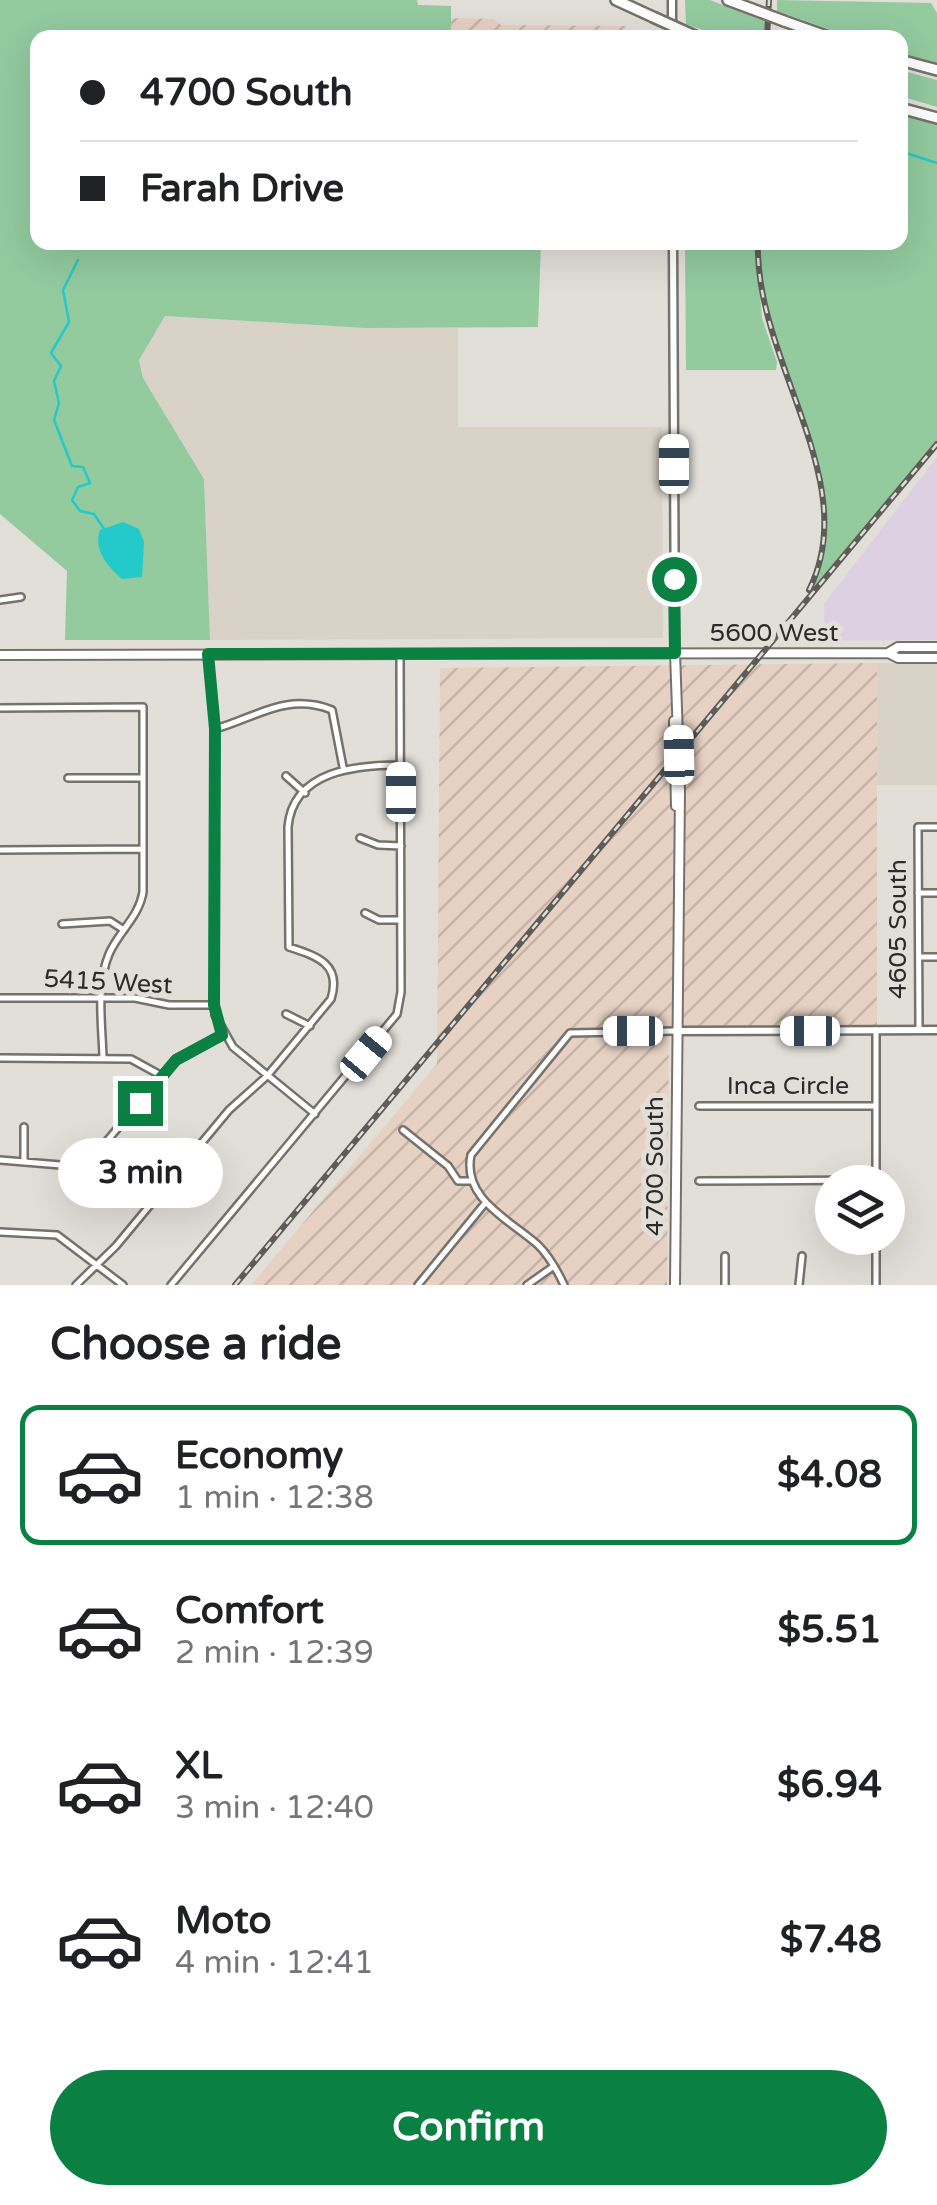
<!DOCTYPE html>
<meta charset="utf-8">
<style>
body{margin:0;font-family:"Varela Round",sans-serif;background:#f6f6f6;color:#202124;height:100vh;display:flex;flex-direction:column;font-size:38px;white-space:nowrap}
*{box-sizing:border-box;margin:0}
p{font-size:32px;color:#757577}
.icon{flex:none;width:55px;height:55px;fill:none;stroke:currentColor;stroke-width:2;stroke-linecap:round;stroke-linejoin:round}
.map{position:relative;height:1285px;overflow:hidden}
.drawer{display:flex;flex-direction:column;background:#fff;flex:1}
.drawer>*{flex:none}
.banner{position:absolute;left:30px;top:30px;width:878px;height:220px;border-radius:20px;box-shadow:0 10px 40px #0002;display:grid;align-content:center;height:220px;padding:0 50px;background:#fff}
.buttons{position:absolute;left:815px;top:1165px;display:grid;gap:20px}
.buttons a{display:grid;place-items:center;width:90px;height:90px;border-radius:50%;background:#fff;box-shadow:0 10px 40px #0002;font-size:50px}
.end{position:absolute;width:45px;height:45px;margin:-22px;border:12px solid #0b8043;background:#fff;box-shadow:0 0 0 5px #fff}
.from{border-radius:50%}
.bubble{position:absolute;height:70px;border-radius:35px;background:#fff;box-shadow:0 10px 40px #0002;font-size:32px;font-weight:700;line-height:70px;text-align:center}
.car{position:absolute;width:30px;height:60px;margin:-30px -15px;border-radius:12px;box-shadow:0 0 8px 2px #0007;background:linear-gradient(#fff 24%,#345 0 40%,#fff 0 76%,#345 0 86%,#fff 0)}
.banner b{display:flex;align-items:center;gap:35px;height:95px;font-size:38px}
.banner b+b{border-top:2px solid #e0e0e0}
.banner i{width:25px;height:25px;background:#202124}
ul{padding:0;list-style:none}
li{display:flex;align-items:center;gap:30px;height:140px;margin:0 20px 15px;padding:0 30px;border:5px solid transparent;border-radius:20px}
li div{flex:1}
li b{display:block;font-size:38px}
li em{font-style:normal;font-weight:700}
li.selected{border-color:#0b8043}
li>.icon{width:90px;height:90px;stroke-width:1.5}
h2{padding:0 50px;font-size:45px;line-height:120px}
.cta{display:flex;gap:20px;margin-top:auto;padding:20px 50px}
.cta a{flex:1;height:115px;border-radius:60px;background:#0b8043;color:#fff;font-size:40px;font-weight:700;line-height:115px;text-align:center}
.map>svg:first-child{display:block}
.built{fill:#d8d3c6}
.industrial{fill:url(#industrial-furrows)}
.education{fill:#ded0e3}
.green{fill:#93ca9e}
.water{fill:#24c9ca}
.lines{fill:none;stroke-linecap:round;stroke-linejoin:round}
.stream{stroke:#24c9ca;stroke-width:2.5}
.minor-casing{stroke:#75726c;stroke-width:10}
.tertiary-casing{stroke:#75726c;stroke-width:11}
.secondary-casing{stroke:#75726c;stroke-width:12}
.trunk-casing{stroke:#75726c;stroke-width:14}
.minor{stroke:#fff;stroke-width:5}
.tertiary{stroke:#fff;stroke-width:6}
.secondary{stroke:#fff;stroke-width:8}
.trunk{stroke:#fff;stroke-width:9}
.rail-casing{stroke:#5e5c59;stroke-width:6}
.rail{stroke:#e2dfd9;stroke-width:2.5;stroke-dasharray:8;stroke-linecap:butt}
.trunk-bridge-casing{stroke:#75726c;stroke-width:14;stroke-linecap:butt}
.trunk-bridge{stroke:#fff;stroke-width:9}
.route{stroke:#0b8043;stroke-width:12}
.labels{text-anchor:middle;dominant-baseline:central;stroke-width:10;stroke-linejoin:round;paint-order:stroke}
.street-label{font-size:25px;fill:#2d2b29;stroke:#e2dfd9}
</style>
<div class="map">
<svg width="937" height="1285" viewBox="0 0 937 1285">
<defs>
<pattern id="industrial-furrows" width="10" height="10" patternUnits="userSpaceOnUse" patternTransform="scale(2.5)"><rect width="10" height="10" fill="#e6d1c3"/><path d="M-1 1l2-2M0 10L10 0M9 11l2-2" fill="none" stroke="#c6b4a8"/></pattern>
</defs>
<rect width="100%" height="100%" fill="#e2dfd9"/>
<path class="built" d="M165,316L366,328H458V427H662L663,638L210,640L204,479L143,378L139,359Z
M877,663L937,664V785H877Z"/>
<path class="industrial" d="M451,18L493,19L501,25L626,26V37L451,38Z
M877,663V1025L669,1026L667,1285H251L437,1064L440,668Z"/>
<path class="education" d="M937,457V640L825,641L824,604Z"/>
<path class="green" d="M0,0H417L418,5L451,6V37L38,38V242L541,243L538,327L366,328L165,316L139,360L143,378L204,479L210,640H65L67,571L0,514Z
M685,0H710L766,22L765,37H721L686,24Z
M777,0L931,3L937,13V64L900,53V38L851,37L777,11Z
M900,70L937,80V107L900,96Z
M900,114L937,125V440L810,592C856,493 789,408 766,312C760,289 761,266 760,243L900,242Z
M685,243H756L762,318L777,362L776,370H686Z"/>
<path class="water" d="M123,522L139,529L144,542L142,577L122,579C108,567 93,550 100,530Z"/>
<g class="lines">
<path class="stream" d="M900,151L937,163
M78,260L63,290L69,322L51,353L61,366L54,381L59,403L54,420L72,466L83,467L90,483L78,487L72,500L80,511L94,514L104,529"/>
<g class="minor-casing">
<path id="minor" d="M0,600L21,597
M208,654L215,729V1015L233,1047L315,1114
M0,708L143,707V892C139,917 119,931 109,954C96,985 102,1024 103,1057
M215,729C255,718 286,692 332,710L343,767
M286,776L305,793
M68,778H143
M360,838L378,845L401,846
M0,850L143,849
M918,893H937
M365,913L379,920H400
M62,924L110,921L124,930
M920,957H937
M0,998H135L169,1005H214
M286,1014L310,1026
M876,1030V1182
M919,1030L918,827H937
M0,1058L131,1059L162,1076
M699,1106H876
M403,1130L448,1166L458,1181H470
M0,1160L85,1167L176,1059L222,1035
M24,1160V1127
M699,1181L876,1180
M0,1232L57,1235L123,1285
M876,1238V1285
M725,1256V1285
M76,1285L116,1246L229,1110L267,1076L331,999C342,964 317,956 289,947L288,827C293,770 357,765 401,765
M171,1285L397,1014L401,992L400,654
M418,1285L486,1202
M527,1285L554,1266
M564,1285C557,1270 550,1257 538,1245C510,1220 462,1199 471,1155L570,1033L675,1031
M799,1285L802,1256"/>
</g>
<g class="tertiary-casing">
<path id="tertiary" d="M672,38V0
M673,242L675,653
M675,1031L937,1030"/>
</g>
<g class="secondary-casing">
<path id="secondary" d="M675,653L680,792L675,1285
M888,653L898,647H937
M0,655L888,653L898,658H937
M674,721L676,806"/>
</g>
<g class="trunk-casing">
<path id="trunk" d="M616,0L653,17
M728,0L752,9
M784,21L832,38
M900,60L937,70
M900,108L937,118"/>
</g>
<use href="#minor" class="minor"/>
<use href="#tertiary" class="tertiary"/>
<use href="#secondary" class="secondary"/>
<use href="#trunk" class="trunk"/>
<g class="rail-casing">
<path id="rail" d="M767,38L769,0
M758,242C754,361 864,481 809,590
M235,1285L937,444"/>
</g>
<use href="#rail" class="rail"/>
<g class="trunk-bridge-casing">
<path id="trunk-bridge" d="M752,9L784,21
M653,17L695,36"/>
</g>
<use href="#trunk-bridge" class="trunk-bridge"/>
</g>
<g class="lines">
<path class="route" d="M140,1103L176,1060L222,1035L214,1005L215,729L208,654L675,653L674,579"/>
</g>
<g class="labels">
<g class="street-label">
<text x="774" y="633">5600 West</text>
<text transform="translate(898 929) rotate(-90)">4605 South</text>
<text transform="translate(108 982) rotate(3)">5415 West</text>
<text x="788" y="1086">Inca Circle</text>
<text transform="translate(655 1166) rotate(-90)">4700 South</text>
</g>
</g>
</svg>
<div class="buttons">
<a><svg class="icon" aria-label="layers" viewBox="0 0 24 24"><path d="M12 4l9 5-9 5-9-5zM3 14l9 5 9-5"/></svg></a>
</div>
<i class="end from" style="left:674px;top:579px"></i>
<i class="end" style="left:140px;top:1103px"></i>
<div class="bubble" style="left:58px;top:1138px;width:165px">3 min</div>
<i class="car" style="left:674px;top:464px;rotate:0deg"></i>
<i class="car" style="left:679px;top:755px;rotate:359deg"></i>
<i class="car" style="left:401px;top:792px;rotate:0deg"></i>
<i class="car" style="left:633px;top:1031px;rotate:270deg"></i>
<i class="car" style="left:810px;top:1031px;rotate:270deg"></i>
<i class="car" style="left:366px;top:1054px;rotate:40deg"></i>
<div class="banner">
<b><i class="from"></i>4700 South</b>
<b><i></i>Farah Drive</b>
</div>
</div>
<section class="drawer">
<h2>Choose a ride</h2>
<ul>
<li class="selected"><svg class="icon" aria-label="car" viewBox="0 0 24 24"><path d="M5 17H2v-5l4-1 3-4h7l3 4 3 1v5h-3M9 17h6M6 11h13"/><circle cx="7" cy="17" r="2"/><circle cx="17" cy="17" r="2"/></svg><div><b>Economy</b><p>1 min · 12:38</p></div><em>$4.08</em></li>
<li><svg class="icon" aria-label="car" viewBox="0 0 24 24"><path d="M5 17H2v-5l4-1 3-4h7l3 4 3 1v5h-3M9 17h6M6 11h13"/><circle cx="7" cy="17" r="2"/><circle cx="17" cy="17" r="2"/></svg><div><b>Comfort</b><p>2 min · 12:39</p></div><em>$5.51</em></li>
<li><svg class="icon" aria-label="car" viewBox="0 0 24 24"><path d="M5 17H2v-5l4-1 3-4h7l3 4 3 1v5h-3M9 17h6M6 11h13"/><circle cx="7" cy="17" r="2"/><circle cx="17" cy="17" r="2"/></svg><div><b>XL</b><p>3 min · 12:40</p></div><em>$6.94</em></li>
<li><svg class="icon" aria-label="car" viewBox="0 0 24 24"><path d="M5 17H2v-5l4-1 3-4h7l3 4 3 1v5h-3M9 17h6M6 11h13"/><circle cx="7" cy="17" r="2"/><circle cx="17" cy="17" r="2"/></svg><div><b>Moto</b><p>4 min · 12:41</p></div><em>$7.48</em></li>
</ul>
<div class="cta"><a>Confirm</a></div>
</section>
